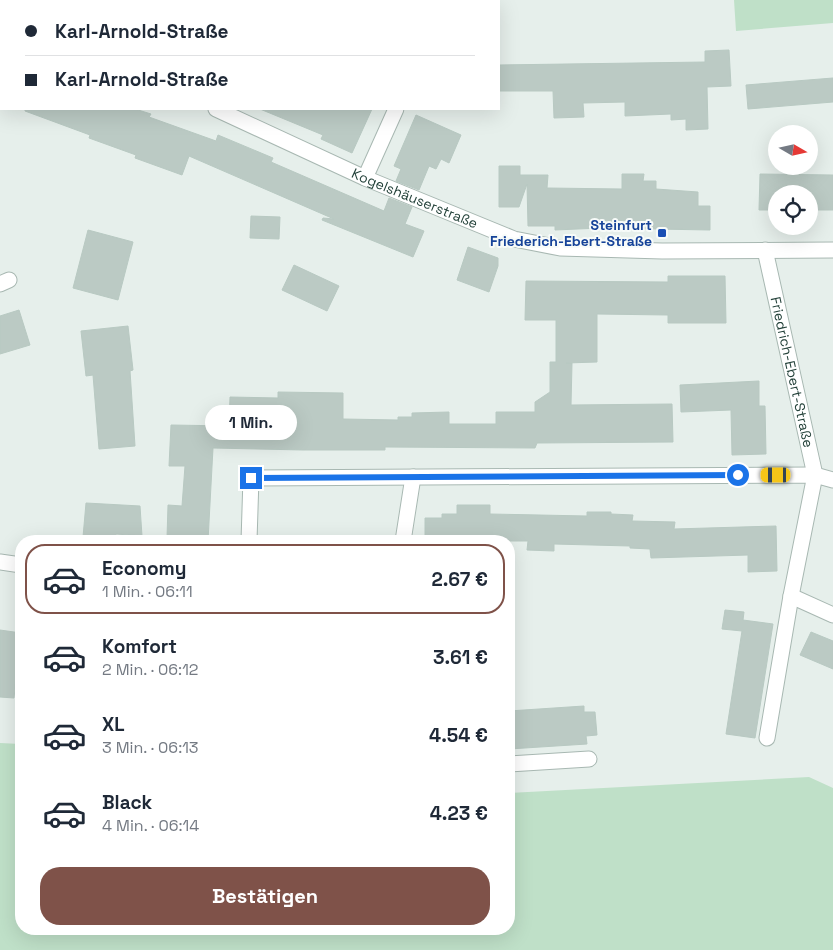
<!DOCTYPE html>
<html lang="de">
<meta charset="utf-8">
<style>
body{margin:0;font-family:"Space Grotesk",sans-serif;background:#f2f2f3;color:#1f2937;height:100vh;display:flex;flex-direction:column;font-size:19px;white-space:nowrap}
*{box-sizing:border-box;margin:0}
p{font-size:16px;color:#747a83}
.icon{flex:none;width:28px;height:28px;fill:none;stroke:currentColor;stroke-width:2;stroke-linecap:round;stroke-linejoin:round}
.map{position:relative;flex:1;overflow:hidden}
.details{position:absolute;left:15px;top:535px;width:500px;height:400px;display:flex;flex-direction:column;background:#fff;border-radius:20px;box-shadow:0 5px 20px #0002}
.details>*{flex:none}
.guide{position:absolute;left:0px;top:0px;width:500px;height:110px;box-shadow:0 5px 20px #0002;display:grid;align-content:center;height:110px;padding:0 25px;background:#fff}
.needle{width:32px;rotate:99deg}
.fabs{position:absolute;left:768px;top:125px;display:grid;gap:10px}
.fabs a{display:grid;place-items:center;width:50px;height:50px;border-radius:50%;background:#fff;box-shadow:0 5px 20px #0002;font-size:25px}
.end{position:absolute;width:22px;height:22px;margin:-11px;border:6px solid #1a73e8;background:#fff;box-shadow:0 0 0 2px #fff}
.from{border-radius:50%}
.bubble{position:absolute;height:35px;border-radius:18px;background:#fff;box-shadow:0 5px 20px #0002;font-size:16px;font-weight:600;line-height:35px;text-align:center}
.car{position:absolute;width:15px;height:30px;margin:-15px -8px;border-radius:6px;box-shadow:0 0 4px 1px #0007;background:linear-gradient(#f5c518 24%,#345 0 40%,#f5c518 0 76%,#345 0 86%,#f5c518 0)}
.guide b{display:flex;align-items:center;gap:18px;height:48px;font-size:19px}
.guide b+b{border-top:1px solid #e0e1e3}
.guide i{width:12px;height:12px;background:#1f2937}
ul{padding:9px 0 0;list-style:none}
li{display:flex;align-items:center;gap:15px;height:70px;margin:0 10px 8px;padding:0 15px;border:2px solid transparent;border-radius:20px}
li div{flex:1}
li b{display:block;font-size:19px}
li em{font-style:normal;font-weight:600}
li.selected{border-color:#7f5249}
li>.icon{width:45px;height:45px;stroke-width:1.5}
.cta{display:flex;gap:10px;margin-top:auto;padding:10px 25px}
.cta a{flex:1;height:58px;border-radius:20px;background:#7f5249;color:#fff;font-size:20px;font-weight:600;line-height:58px;text-align:center}
.map>svg:first-child{display:block}
.green{fill:#bfe0c8}
.building{fill:#bbcac4;stroke:#b8c9c2}
.lines{fill:none;stroke-linecap:round;stroke-linejoin:round}
.minor-casing{stroke:#a8b8b2;stroke-width:17}
.minor{stroke:#fff;stroke-width:15}
.route{stroke:#1a73e8;stroke-width:6}
.transit-dot{fill:#1a4fb4;stroke:#f7fbf9;stroke-width:2}
.labels{text-anchor:middle;dominant-baseline:central;stroke-width:4;stroke-linejoin:round;paint-order:stroke}
.street-label{font-size:14px;fill:#24423a;stroke:#f7fbf9}
.transit-label{font-size:14px;font-weight:bold;fill:#164399;stroke:#f7fbf9;text-anchor:end}
</style>
<div class="map">
<svg width="833" height="950" viewBox="0 0 833 950">
<rect width="100%" height="100%" fill="#e6efeb"/>
<path class="green" d="M734,0H833V23L736,31Z
M0,743L21,744V929H509V793L809,777L833,788V950H0Z"/>
<path class="building" d="M729,50L731,86L707,87L708,129L686,130V119L671,120V114L625,116V102L583,103L584,117L554,118L553,91H499V65L705,62V51Z
M833,78V102L748,109L746,85Z
M25,109H135L151,114L149,117L216,141L218,135L273,158L271,162L384,211L389,198L412,207L405,224L424,231L413,257L322,220L323,218L334,219L189,156L182,175L135,158L136,155L89,138L90,135L25,111Z
M260,109H372L352,153L321,139L323,135Z
M416,115L461,135L449,163L441,159L436,169L429,166L419,190L396,181L401,169L394,166Z
M499,166H520V175H548L547,188L622,189V174H644L643,181H656V189L698,192V206H710V230L601,228L555,230V226H528L527,184L519,207H499Z
M760,174L833,175V210H809V194H776V210H759Z
M251,216L280,217L279,239L250,238Z
M88,230L133,242L118,300L73,288Z
M468,247L498,258V266L489,292L457,280Z
M294,265L339,286L327,311L282,290Z
M668,276H725L726,323H668V315L597,314V362L566,363H572L571,405L672,404L673,442L537,443L535,448L385,447V450H303L213,448L208,541L167,538L168,505L182,506L185,466H169L171,425L229,426L230,397L278,398V392L343,393V419L398,420V417H412V413L449,412V424H496V412H535V402L550,392V362H556V320H525L526,281L668,282Z
M19,310L30,345L0,354V316Z
M128,326L133,370L130,371L135,446L99,449L93,375L86,376L81,331Z
M759,381V406H765L766,454L732,455L731,410L681,412L680,385Z
M86,503L140,506L142,536L116,534L115,539L83,537Z
M457,505H490V514L587,516V512H611V514L633,515L632,521L675,522L674,529L776,526L777,571L748,572V555L651,558L650,549L630,548V546L554,544V551L527,550L528,541H425V518H442V514H457Z
M725,610L744,612L743,620L773,624L755,738L726,734L742,631L722,629Z
M0,630L21,633L14,698L0,697Z
M811,632L833,641V669L800,655Z
M584,706V712H595L597,735L586,736L587,744L509,749V711Z"/>
<g class="lines">
<g class="minor-casing">
<g id="minor">
<path d="M410,1V0"/>
<path d="M0,6L1,7"/>
<path id="s1" d="M216,109L365,178L514,239L560,248L662,251L833,250"/>
<path d="M365,178L396,109"/>
<path id="s2" d="M765,250L815,475L833,480"/>
<path d="M0,284L9,280"/>
<path d="M249,541L251,478L815,475L791,596L767,738"/>
<path d="M403,541L413,477"/>
<path d="M0,562L21,565"/>
<path d="M791,596L833,615"/>
<path d="M509,764L589,759"/>
</g>
</g>
<use href="#minor" class="minor"/>
</g>
<g class="lines">
<path class="route" d="M251,478L738,475"/>
</g>
<rect class="transit-dot" x="657" y="228" width="10" height="10" rx="2.5"/>
<g class="labels">
<g class="street-label">
<text stroke="none"><textPath href="#s1" startOffset="218">Kogelshäuserstraße</textPath></text>
<text stroke="none"><textPath href="#s2" startOffset="125">Friedrich-Ebert-Straße</textPath></text>
</g>
<g class="transit-label">
<text x="652" y="225">Steinfurt<tspan x="652" dy="16">Friederich-Ebert-Straße</tspan></text>
</g>
</g>
</svg>
<div class="fabs">
<a><svg class="needle" viewBox="-14 -14 28 28"><path d="M0-13l5 13h-10z" fill="#e53935"/><path d="M0 13l5-13h-10z" fill="#747a83"/></svg></a>
<a><svg class="icon" aria-label="locate" viewBox="0 0 24 24"><circle cx="12" cy="12" r="6"/><path d="M12 2v4M12 18v4M2 12h4M18 12h4"/></svg></a>
</div>
<i class="end from" style="left:738px;top:475px"></i>
<i class="end" style="left:251px;top:478px"></i>
<div class="bubble" style="left:205px;top:405px;width:92px">1 Min.</div>
<i class="car" style="left:776px;top:475px;rotate:270deg"></i>
<div class="guide">
<b><i class="from"></i>Karl-Arnold-Straße</b>
<b><i></i>Karl-Arnold-Straße</b>
</div>
<section class="details">
<ul>
<li class="selected"><svg class="icon" aria-label="car" viewBox="0 0 24 24"><path d="M5 17H2v-5l4-1 3-4h7l3 4 3 1v5h-3M9 17h6M6 11h13"/><circle cx="7" cy="17" r="2"/><circle cx="17" cy="17" r="2"/></svg><div><b>Economy</b><p>1 Min. · 06:11</p></div><em>2.67 €</em></li>
<li><svg class="icon" aria-label="car" viewBox="0 0 24 24"><path d="M5 17H2v-5l4-1 3-4h7l3 4 3 1v5h-3M9 17h6M6 11h13"/><circle cx="7" cy="17" r="2"/><circle cx="17" cy="17" r="2"/></svg><div><b>Komfort</b><p>2 Min. · 06:12</p></div><em>3.61 €</em></li>
<li><svg class="icon" aria-label="car" viewBox="0 0 24 24"><path d="M5 17H2v-5l4-1 3-4h7l3 4 3 1v5h-3M9 17h6M6 11h13"/><circle cx="7" cy="17" r="2"/><circle cx="17" cy="17" r="2"/></svg><div><b>XL</b><p>3 Min. · 06:13</p></div><em>4.54 €</em></li>
<li><svg class="icon" aria-label="car" viewBox="0 0 24 24"><path d="M5 17H2v-5l4-1 3-4h7l3 4 3 1v5h-3M9 17h6M6 11h13"/><circle cx="7" cy="17" r="2"/><circle cx="17" cy="17" r="2"/></svg><div><b>Black</b><p>4 Min. · 06:14</p></div><em>4.23 €</em></li>
</ul>
<div class="cta"><a>Bestätigen</a></div>
</section>
</div>
